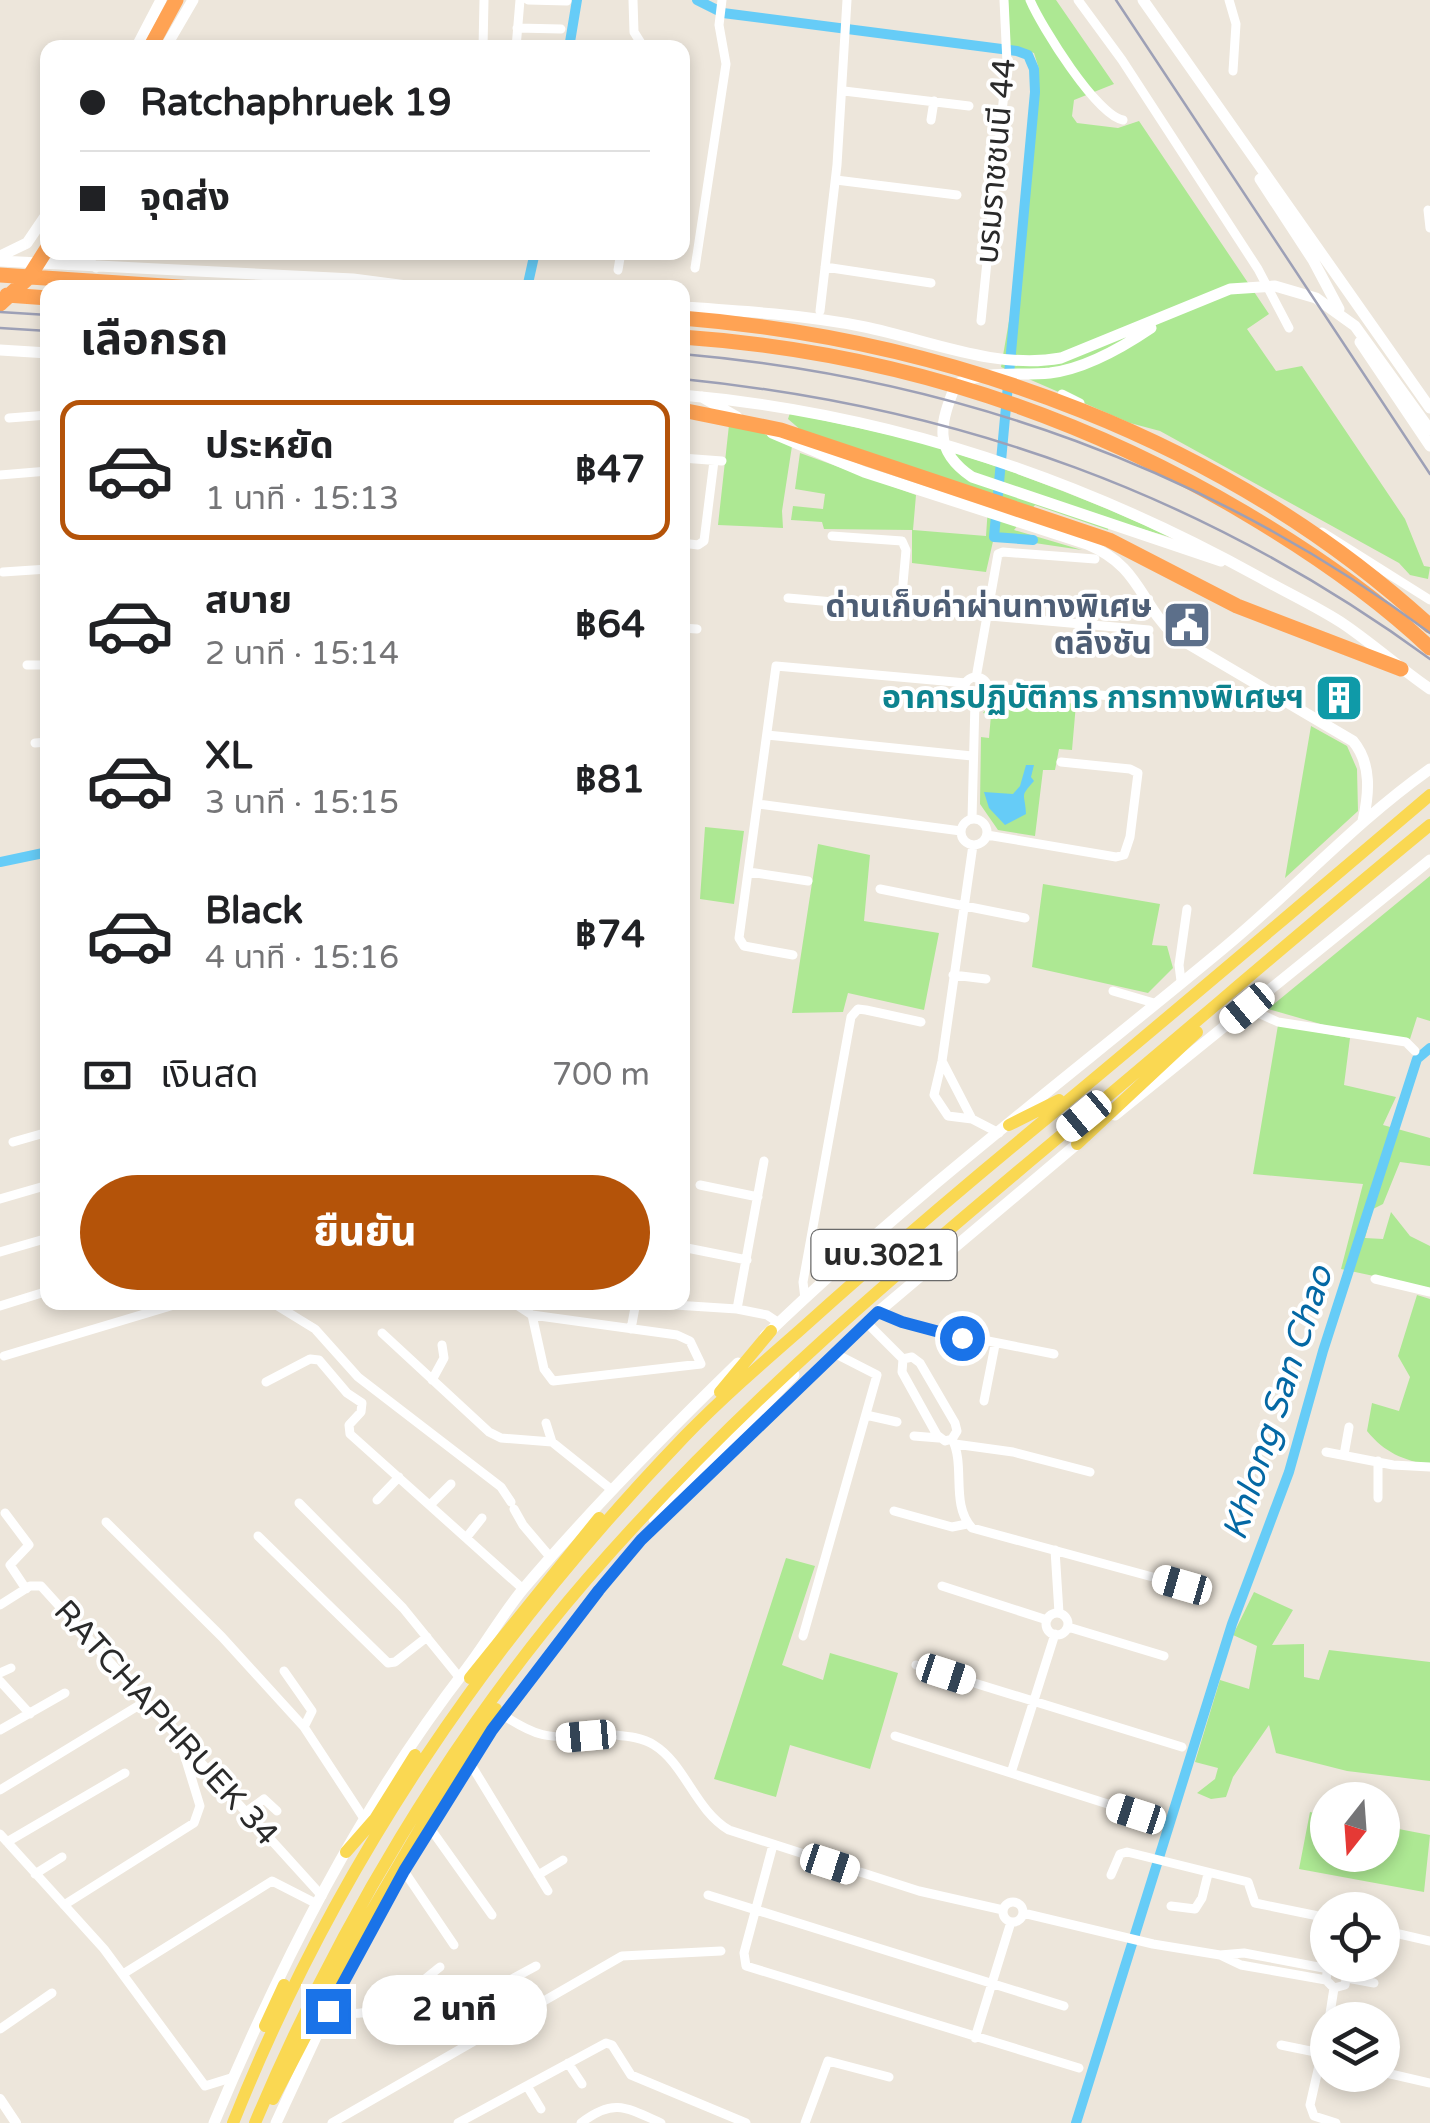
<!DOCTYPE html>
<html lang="th">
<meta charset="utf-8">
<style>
body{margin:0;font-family:"Varela Round","Noto Sans Thai",sans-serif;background:#f2f2f2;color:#202124;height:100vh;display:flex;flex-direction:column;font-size:38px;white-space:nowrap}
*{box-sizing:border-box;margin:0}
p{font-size:32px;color:#757577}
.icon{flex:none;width:55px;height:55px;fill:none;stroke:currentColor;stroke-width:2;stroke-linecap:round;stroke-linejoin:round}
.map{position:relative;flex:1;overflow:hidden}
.drawer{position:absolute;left:40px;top:280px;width:650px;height:1030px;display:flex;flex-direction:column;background:#fff;border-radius:20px;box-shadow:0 5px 15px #0003}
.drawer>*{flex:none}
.top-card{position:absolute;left:40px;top:40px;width:650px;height:220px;border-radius:20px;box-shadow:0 5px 15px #0003;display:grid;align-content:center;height:220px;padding:0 40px;background:#fff}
.needle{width:65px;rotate:197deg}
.tools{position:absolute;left:1310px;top:1782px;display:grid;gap:20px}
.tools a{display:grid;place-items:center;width:90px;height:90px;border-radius:50%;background:#fff;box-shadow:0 5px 15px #0003;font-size:50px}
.end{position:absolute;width:45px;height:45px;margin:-22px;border:12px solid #1a73e8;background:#fff;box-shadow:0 0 0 5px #fff}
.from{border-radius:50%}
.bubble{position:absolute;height:70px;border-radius:35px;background:#fff;box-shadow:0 5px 15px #0003;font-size:32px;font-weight:800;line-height:70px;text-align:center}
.car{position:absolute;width:30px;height:60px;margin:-30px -15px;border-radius:12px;box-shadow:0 0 8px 2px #0007;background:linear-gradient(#fff 24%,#345 0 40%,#fff 0 76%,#345 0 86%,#fff 0)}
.top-card b{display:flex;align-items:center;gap:35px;height:95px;font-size:38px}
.top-card b+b{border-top:2px solid #e0e0e0}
.top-card i{width:25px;height:25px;background:#202124}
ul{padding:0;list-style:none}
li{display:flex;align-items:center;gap:30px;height:140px;margin:0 20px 15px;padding:0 20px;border:5px solid transparent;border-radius:20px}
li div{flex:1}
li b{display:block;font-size:38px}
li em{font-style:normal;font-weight:800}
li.selected{border-color:#b45309}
li>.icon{width:90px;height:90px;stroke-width:1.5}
h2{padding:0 40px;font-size:45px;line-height:120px}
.pay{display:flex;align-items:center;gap:25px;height:110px;padding:0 40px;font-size:38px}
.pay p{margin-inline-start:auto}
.button{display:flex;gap:20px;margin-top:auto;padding:20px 40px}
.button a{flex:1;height:115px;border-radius:60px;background:#b45309;color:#fff;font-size:40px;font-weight:800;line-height:115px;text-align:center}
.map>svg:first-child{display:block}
.green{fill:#ade893}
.water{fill:#66ccf7}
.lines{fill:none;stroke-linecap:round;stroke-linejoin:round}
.canal{stroke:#66ccf7;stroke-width:10}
.minor{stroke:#fff;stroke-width:9}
.tertiary{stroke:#fff;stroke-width:10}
.secondary{stroke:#fff;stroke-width:11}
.primary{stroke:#fad852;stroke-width:12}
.motorway{stroke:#ffa354;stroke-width:15}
.rail{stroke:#9da0b6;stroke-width:2.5}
.route{stroke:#1a73e8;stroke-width:12}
.labels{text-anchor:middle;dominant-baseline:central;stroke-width:8;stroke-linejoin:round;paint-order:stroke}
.shield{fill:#fff;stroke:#6a6a6a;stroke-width:2.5}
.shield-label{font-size:30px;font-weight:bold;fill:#2a2a2a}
.street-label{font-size:32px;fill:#2a2a2a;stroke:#fff}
.service-label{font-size:32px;font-weight:bold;fill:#4e5e75;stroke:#fff;text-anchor:end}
.culture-label{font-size:32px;font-weight:bold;fill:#0d838f;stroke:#fff;text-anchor:end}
.water-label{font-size:35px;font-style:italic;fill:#0468a4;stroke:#fff}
</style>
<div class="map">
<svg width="1430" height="2123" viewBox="0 0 1430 2123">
<rect width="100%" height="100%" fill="#ede6db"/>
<path class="green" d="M1008,0H1056L1114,84L1074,100L1072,116L1077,123L1118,128L1139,121L1269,314L1247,329L1276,371L1302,366L1405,519L1424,566L1430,567L1428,579L1410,575L1399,563L1160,431L1130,423L1001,367L1013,298L1039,69L1034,53L1010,46Z
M790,413C835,423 881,432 926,444C1011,469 1093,501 1173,538L1111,520L1108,530L1035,505L1014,530L1082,550L994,537L986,572L912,563V530L824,529L822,522L791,520L793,506L823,509L825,494L795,489L800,453L916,495L913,530L986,536L988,507L802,431L788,419Z
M729,425L760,432L792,446L782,511L783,528L718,525Z
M997,695L1076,704L1072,750L1059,749L1055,770H1043L1035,836L998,830L980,804L981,737L989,738L991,715L983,713Z
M1311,726L1347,746L1357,769L1358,811L1285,878Z
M705,827L744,831L734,904L700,899Z
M818,844L870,855L864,921L939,933L924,1010L848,993L843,1012L792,1013Z
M1430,876V1021L1417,1017L1410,1039L1331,1027L1268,1009Z
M1043,884L1160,904L1152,945L1167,946L1173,968L1148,993L1032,967Z
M1278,1025L1350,1038L1344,1085L1396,1097L1383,1125L1430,1138V1166L1400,1162L1383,1204L1373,1209L1365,1238L1383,1239L1391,1212L1410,1236L1430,1246V1288L1341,1269L1363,1184L1253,1174Z
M1417,1295L1430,1299V1465C1403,1460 1385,1453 1367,1431L1372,1403L1399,1411L1410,1377L1398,1356Z
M786,1558L815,1566L782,1665L823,1680L830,1653L898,1673L870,1769L790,1745L776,1797L714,1779Z
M1254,1592L1293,1610L1272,1645L1304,1644V1677L1319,1680L1329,1650L1430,1662V1781L1347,1771L1276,1753L1269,1725L1233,1777L1226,1797L1211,1799L1197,1793L1215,1779L1218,1768L1195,1762L1220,1680L1249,1689L1257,1646L1233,1635Z
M1310,1812L1327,1816L1328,1855H1382L1383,1826L1430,1835L1424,1892L1299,1869Z"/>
<path class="water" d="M1026,765H1034L1031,777L1034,781C1019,798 1025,792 1026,814L1005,825L989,808L984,792L1013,794L1020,786Z"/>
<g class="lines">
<path class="canal" d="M697,0L723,13L1017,51L1028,55L1034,69L1035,92L994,537L1033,540
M569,48L577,0
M527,288L535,252
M0,862L48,852
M1076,2123L1232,1624L1289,1472L1323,1351L1417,1059L1430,1048"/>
<path class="minor" d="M528,0L567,1
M633,0L634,32L644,48
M1030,0C1041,26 1097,116 1123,120
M1078,0L1122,60L1258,269L1289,328
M1229,0L1236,24L1233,71
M517,28L561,29
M483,48L484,0
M516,48L520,0
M844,91L969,106
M931,120L934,101
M836,180L957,195
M1428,210L1430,228
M825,267L931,283
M695,268L726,64L719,25L722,0
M618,270L621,252
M820,311L837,165L847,0
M981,321L1007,63L1004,0
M1062,394L1080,403
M9,418L48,415
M682,458L722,461
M0,475L48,471
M1322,532L1430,600
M832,536L902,541L906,550L901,606
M682,543L698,545L704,541L714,461
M3,572L48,569
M788,598L1149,630
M682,628L697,629
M27,665H48
M964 689a12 12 0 1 1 24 0a12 12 0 1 1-24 0Z
M976,678L998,554L1003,552L1095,559
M988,688L1146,698
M682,711L684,712
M767,735L972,756
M35,743L48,742
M758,804L961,831
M961 832a13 13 0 1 1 26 0a13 13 0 1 1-26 0Z
M972,819L975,701
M987,835L1116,857L1124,855L1130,837L1138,773L1130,769L1061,762
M973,845L942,1061L934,1095L948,1116L972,1119L999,1133
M749,872L808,881
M880,889L1025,918
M793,955L744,946L739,938L776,666L966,683
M953,975L986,979
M1181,981L1179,965L1187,909
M1113,991L1154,1003
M1247,1008L1278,1022L1406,1042L1415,1051
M942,1061L972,1119
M13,1142L48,1132
M764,1161L737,1309L767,1315L779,1323
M700,1185L758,1197
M0,1199L48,1185
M682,1247L747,1260
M0,1252L48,1238
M1375,1279L1430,1292
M805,1299L803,1282L851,1017L858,1009L866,1010L921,1022
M271,1302L315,1329L358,1377L501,1487L511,1502
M512,1302L532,1315
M675,1305L737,1309
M0,1306L48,1291
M878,1312L922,1328L1054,1354
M532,1315L677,1335L690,1341L701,1364L553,1381L544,1369Z
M867,1323L903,1359L912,1357L920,1363L955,1423L957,1431L952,1439
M631,1329L636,1302
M382,1333L489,1432L501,1438L552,1442L612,1490
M4,1356L184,1302
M903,1359L902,1372L937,1435L945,1441L952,1439
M432,1380L444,1358L442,1345
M266,1382L310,1359L319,1360L347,1393L362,1403L361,1412L349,1425L350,1434L523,1589
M984,1401L995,1345
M866,1415L897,1422
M546,1423L552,1442
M914,1436L939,1438
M952,1439C966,1466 950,1504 972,1528L1182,1585
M955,1444L1013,1452L1090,1472
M1326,1452L1393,1465L1430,1467
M1344,1455L1349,1427
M1378,1461V1498
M377,1500L399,1477
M299,1503L403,1608L459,1677
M430,1505L451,1484
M514,1509L523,1525L551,1558
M894,1511L952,1527L967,1524
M5,1513L29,1545L10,1565L26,1589
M106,1522L222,1637L304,1727L365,1820
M258,1536L388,1663L395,1662L427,1637
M466,1538L482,1518
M1055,1550L1059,1613
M942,1586L1047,1620
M0,1605L30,1586H41L322,1896
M1046 1624a11 11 0 1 1 22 0a11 11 0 1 1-22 0Z
M1068,1627L1164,1656
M803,1636L877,1375L834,1353
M916,1665L1182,1747
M284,1671L312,1711L304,1727
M0,1673L11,1668
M0,1681L30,1714
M503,1715C535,1736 548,1739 586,1736
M586 1735a10 10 0 1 1 20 0a10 10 0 1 1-20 0Z
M0,1730L65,1693
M606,1734C622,1736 640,1736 654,1745C685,1764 695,1810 729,1830L919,1891L1003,1910
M895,1736L1136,1813
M470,1763L548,1891
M1011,1773L1055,1634
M0,1790L146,1701
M246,1812L264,1799L277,1811
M430,1828L492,1915
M0,1834L104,1949L205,2086L234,2077
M7,1842L125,1773
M773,1845L744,1953L746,1966L1079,2068
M404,1871L454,1945
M35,1874L62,1857
M538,1875L563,1860
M1111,1875L1120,1854L1127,1852L1248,1882L1255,1903L1328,1918
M708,1895L1064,2006
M1003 1912a10 10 0 1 1 20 0a10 10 0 1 1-20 0Z
M64,1905L194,1823L200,1806L181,1744
M1171,1906L1195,1909L1202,1898L1208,1874
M1023,1913L1153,1944L1220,1955L1241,1965L1326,1980L1334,1988L1345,1985L1347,1973L1341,1968H1332L1327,1973L1326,1980
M1382,1930L1430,1941
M1220,1955L1244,1953L1329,1969
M123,1974L272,1881L317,1904
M1347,1978L1374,1983
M417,1985L433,2008L447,2014L536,1966
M328,2011C379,2022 403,1996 440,1967
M477,2013L485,2034
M366,2014L376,2028L382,2029L419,2020L433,2008
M1329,2020L1334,1988
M1328,2026L1310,2105L1314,2116L1336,2123
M0,2029L52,1993
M975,2038L1011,1922
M1281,2045L1325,2054
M568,2063L582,2084
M1382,2072L1430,2083
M527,2086L541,2109
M332,2123L622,1956L721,1951
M458,2123L606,2043L612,2045L631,2075L746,2123
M581,2123C613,2098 626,2107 661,2123
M805,2123L828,2061L889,2077"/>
<path class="tertiary" d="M0,2099L16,2123"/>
<path class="secondary" d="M1143,0L1430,408
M136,48L161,0
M165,48L193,0
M1260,179L1313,260L1339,309
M74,252L96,267
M0,256L27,243L48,212
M0,261L353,279L422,288
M682,307C743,311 805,315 865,327C928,340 996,370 1061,358L1230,289L1275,286L1316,298L1355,326L1430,430
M1151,328C1123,347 1084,369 1050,373C1018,376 987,370 956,384C940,423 932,450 972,477L1221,561
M1360,342L1430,446
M0,350L48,353
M682,395C886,413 1080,478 1259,577C1287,593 1318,607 1345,625C1374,645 1401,669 1430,689
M702,397L737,417
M772,433L864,472L1087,544C1141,567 1138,601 1175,636L1353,741C1372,764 1369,794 1363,821
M1115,1115L1430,860
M765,1336C909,1197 1070,1076 1224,948C1294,890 1355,822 1430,769
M654,1519L794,1375
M214,2123C281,1963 360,1806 467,1668C487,1642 503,1613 524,1588C591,1509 664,1435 738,1363
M276,2123L328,2011L404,1871L492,1730L599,1590L641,1540L878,1312L1084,1138"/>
<path class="primary" d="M1009,1125L1059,1100
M1077,1144L1197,1032
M720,1392L771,1331
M470,1678L599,1518
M370,1827L415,1755
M346,1852L374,1820
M265,2026L284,1985
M273,2099L360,1931L431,1810L496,1709
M233,2123C337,1862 491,1638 685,1436C721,1399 760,1365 799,1331C880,1258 963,1187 1047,1118C1176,1011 1303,903 1430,795
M255,2123C336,1930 451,1736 588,1578C736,1407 909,1262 1083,1117C1199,1020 1313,921 1430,825"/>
<path class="motorway" d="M150,48L176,0
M0,275L194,288
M7,295L48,298
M0,304L29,277L48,247
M682,318C953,340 1227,440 1430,626
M682,337C883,351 1072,410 1245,513C1311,552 1375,596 1430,648
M682,410L781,430L1109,540L1237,606L1401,669"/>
<path class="rail" d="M1116,0L1430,474
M0,312L48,315
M0,328L48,331
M682,354C956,378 1209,469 1430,633
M682,379C960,407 1204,494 1430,659"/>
</g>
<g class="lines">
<path class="route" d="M328,2011L404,1871L492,1730L599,1590L641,1540L878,1312L902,1322L962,1338"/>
</g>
<defs>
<g id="civic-square" transform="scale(2.5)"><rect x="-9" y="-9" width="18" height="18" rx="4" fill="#5c6f8a" stroke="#fff"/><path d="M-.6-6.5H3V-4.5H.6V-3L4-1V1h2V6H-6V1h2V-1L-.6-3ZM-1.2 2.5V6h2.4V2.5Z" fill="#fff"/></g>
<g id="building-square" transform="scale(2.5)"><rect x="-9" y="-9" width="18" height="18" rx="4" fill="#0f9aa8" stroke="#fff"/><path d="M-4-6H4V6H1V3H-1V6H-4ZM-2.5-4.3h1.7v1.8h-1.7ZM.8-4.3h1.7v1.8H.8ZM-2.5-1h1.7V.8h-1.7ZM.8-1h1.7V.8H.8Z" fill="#fff"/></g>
</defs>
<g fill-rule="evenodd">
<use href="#civic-square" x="1187" y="625"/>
<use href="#building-square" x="1339" y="698"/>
</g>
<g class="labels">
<rect class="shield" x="811.5" y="1230" width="145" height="50" rx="8"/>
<g class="shield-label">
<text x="884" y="1255">นบ.3021</text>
</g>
<g class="street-label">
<text transform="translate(996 161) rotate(-85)">บรมราชชนนี 44</text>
<text transform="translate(166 1723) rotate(48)">RATCHAPHRUEK 34</text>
</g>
<g class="service-label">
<text x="1152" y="607">ด่านเก็บค่าผ่านทางพิเศษ<tspan x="1152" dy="37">ตลิ่งชัน</tspan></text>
</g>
<g class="culture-label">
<text x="1304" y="698">อาคารปฏิบัติการ การทางพิเศษฯ</text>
</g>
<g class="water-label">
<text transform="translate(1278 1403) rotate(-72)">Khlong San Chao</text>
</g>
</g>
</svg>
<div class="tools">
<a><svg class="needle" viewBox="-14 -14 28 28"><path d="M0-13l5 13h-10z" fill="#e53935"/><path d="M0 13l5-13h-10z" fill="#757577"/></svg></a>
<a><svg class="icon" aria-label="locate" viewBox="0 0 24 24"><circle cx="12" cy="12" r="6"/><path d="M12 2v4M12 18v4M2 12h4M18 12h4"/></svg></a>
<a><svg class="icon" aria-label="layers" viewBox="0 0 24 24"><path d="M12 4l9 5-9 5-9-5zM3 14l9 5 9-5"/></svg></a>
</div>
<i class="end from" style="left:962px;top:1338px"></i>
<i class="end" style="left:328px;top:2011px"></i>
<div class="bubble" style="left:362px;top:1975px;width:185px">2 นาที</div>
<i class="car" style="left:1247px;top:1008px;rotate:230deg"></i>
<i class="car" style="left:1084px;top:1116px;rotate:230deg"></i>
<i class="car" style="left:1182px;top:1585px;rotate:286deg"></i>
<i class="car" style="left:946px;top:1674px;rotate:108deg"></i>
<i class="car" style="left:586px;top:1736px;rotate:265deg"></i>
<i class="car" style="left:1136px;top:1814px;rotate:288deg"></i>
<i class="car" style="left:830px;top:1864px;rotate:108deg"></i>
<div class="top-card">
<b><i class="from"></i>Ratchaphruek 19</b>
<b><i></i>จุดส่ง</b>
</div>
<section class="drawer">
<h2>เลือกรถ</h2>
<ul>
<li class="selected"><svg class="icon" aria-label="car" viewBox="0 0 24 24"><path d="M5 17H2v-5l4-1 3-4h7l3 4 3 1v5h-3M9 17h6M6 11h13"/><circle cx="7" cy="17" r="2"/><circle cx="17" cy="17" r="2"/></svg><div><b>ประหยัด</b><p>1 นาที · 15:13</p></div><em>฿47</em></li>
<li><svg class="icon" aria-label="car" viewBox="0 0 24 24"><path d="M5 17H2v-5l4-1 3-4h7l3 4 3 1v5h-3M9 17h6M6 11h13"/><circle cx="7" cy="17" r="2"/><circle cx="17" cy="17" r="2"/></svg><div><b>สบาย</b><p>2 นาที · 15:14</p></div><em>฿64</em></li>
<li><svg class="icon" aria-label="car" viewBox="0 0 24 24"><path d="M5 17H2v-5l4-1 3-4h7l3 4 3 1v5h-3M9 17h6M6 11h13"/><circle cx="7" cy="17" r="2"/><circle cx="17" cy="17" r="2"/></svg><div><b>XL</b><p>3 นาที · 15:15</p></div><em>฿81</em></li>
<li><svg class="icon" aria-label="car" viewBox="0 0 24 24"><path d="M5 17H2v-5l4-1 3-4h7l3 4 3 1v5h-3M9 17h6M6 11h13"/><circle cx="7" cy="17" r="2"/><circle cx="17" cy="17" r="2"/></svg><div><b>Black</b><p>4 นาที · 15:16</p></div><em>฿74</em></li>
</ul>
<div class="pay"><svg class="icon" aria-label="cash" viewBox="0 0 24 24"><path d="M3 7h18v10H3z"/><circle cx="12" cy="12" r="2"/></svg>เงินสด<p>700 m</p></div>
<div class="button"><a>ยืนยัน</a></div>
</section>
</div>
